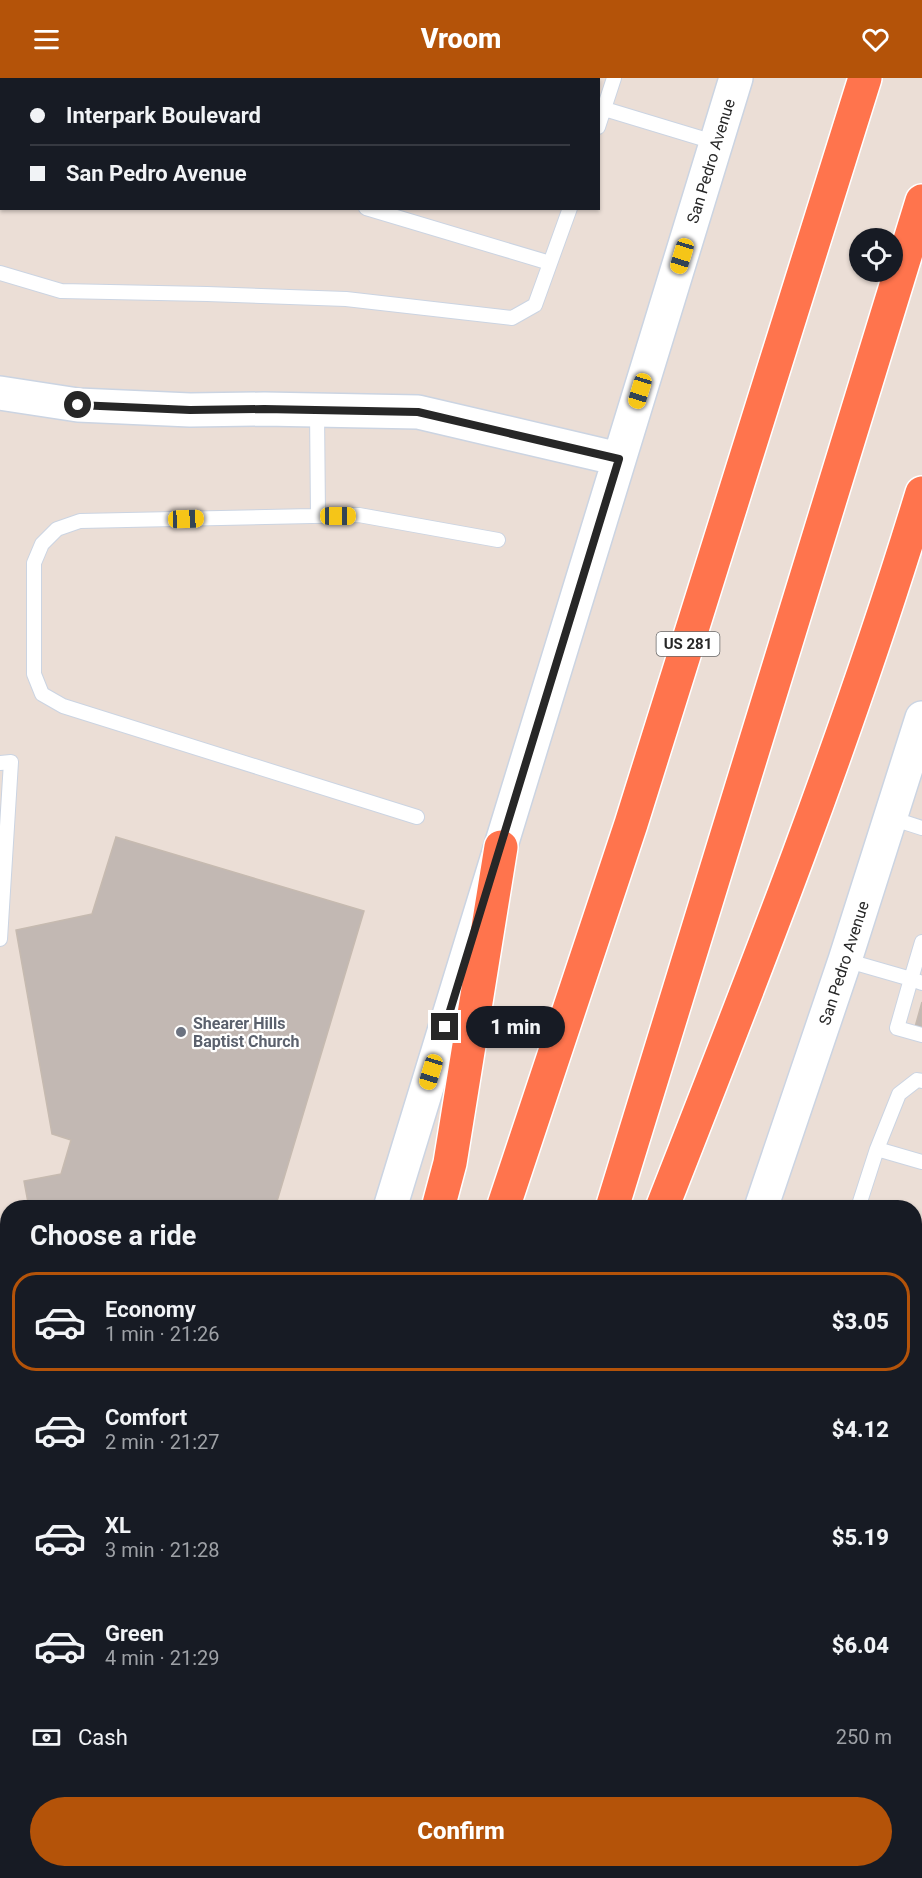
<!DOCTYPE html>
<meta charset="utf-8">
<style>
body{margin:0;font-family:Roboto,sans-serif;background:#242831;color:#f1f3f6;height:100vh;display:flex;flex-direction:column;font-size:22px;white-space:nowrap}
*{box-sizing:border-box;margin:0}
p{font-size:20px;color:#9ea1a6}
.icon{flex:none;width:33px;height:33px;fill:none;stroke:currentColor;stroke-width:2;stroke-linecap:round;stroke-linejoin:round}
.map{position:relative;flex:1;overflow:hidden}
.details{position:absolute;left:0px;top:1122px;width:922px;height:678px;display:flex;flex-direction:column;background:#171b24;border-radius:24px 24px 0 0;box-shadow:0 2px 4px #0004}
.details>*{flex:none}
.hud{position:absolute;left:0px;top:0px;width:600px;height:132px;box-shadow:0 2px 4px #0004;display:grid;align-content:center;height:132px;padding:0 30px;background:#171b24}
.controls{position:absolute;left:849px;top:150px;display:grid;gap:12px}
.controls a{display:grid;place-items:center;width:54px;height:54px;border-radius:50%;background:#171b24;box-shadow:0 2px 4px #0004;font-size:30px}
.end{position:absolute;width:27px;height:27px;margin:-14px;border:8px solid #272727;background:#fff;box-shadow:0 0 0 3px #fff}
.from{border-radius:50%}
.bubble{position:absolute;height:42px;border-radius:21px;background:#171b24;box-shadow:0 2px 4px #0004;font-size:20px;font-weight:800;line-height:42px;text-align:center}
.car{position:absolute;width:18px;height:36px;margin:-18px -9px;border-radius:8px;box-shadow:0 0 4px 2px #0007;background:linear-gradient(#f5c518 24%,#345 0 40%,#f5c518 0 76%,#345 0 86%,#f5c518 0)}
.hud b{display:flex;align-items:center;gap:21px;height:57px;font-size:22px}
.hud b+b{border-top:2px solid #363941}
.hud i{width:15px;height:15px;background:#f1f3f6}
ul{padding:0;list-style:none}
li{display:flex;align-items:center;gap:18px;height:99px;margin:0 12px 9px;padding:0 18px;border:3px solid transparent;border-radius:24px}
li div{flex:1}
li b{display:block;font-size:22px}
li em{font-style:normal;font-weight:800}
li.current{border-color:#b45309}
li>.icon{width:54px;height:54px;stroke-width:1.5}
h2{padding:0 30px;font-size:27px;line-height:72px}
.pay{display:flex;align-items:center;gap:15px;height:66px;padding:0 30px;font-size:22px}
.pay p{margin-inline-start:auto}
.action{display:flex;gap:12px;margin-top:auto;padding:12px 30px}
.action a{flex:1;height:69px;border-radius:36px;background:#b45309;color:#fff;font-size:24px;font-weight:800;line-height:69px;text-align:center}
header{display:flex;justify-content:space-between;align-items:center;height:78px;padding:0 30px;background:#b45309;color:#fff;font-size:27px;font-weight:800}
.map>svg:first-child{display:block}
.green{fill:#bfe98c}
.building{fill:#c2b8b3;stroke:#c6bab0;stroke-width:1.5}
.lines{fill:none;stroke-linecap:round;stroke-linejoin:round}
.lane-casing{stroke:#cbd4e2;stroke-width:16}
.street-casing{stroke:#cbd4e2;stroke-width:30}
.secondary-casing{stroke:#cbd4e2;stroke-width:36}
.highway-casing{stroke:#fff;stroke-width:36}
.lane{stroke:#fff;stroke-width:14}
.street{stroke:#fff;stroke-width:27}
.secondary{stroke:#fff;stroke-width:33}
.highway{stroke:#ff744d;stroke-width:33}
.route{stroke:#272727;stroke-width:8}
.worship-dot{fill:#6b7280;stroke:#fff;stroke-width:2}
.labels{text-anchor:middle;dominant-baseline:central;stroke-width:4.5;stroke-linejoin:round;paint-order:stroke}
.shield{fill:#fff;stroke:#686868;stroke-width:1.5}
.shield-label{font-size:15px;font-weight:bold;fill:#272727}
.street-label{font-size:16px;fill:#272727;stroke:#fff}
.worship-label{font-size:16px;font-weight:bold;fill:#5b616d;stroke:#fff;text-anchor:start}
</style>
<header><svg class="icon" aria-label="menu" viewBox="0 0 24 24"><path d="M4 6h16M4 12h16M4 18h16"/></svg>Vroom<svg class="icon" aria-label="heart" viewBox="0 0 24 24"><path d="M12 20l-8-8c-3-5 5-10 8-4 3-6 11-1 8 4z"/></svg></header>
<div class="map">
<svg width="922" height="1800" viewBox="0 0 922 1800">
<rect width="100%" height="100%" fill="#ebded6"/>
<path class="green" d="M922,1737V1800H672L684,1792H915V1738Z"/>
<path class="building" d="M116,759L364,833L275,1130H29L24,1103L61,1096L71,1062L52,1056L16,852L92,836Z
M922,924V951L915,949Z
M922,1204V1493L915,1491V1227Z"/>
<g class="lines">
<g class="lane-casing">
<path id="lane" d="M223,0L227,2
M505,0L510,2
M0,17H2
M598,29L717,65
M598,49L614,0
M366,130L550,185
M0,195L61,213L207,216L346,221L512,240L535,227L570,130
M317,332L318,438
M0,685L11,684L0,861
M417,739L63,628L42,616L34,596V485L42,466L57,451L80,443L359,437L498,462
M891,740L922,750
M845,882L911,901L922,864
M922,905L911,901L897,950L922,957
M877,1071L922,1084
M858,1130L877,1071L899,1016L917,1002L922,1003
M0,1561L8,1560
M915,1616L922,1611"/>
</g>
<g class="street-casing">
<path id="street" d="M915,1712L922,1711"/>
</g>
<g class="secondary-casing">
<path id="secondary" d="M0,315L78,327L190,332L264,331L418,334L619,381
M390,1130L736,0
M761,1130L845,882L922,640
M0,1696L8,1699
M160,1800L163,1792
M504,1800L507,1792"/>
</g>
<g class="highway-casing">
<path id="highway" d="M438,1130L450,1085L501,769
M503,1130L631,746L865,0
M612,1130L922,123
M662,1130C755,894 848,658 922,415
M283,1800L285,1792
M378,1800L381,1792"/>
</g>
<use href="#lane" class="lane"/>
<use href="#street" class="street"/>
<use href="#secondary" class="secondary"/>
<use href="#highway" class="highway"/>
</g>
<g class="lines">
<path class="route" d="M78,327L190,332L264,331L418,334L619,381L445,949"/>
</g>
<circle class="worship-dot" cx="181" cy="954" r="6"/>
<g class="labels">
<rect class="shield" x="656.5" y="554" width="63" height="24" rx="4.5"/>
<g class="shield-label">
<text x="688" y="566">US 281</text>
</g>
<g class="street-label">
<text transform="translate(711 83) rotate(-73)">San Pedro Avenue</text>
<text transform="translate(844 885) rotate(-72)">San Pedro Avenue</text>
</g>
<g class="worship-label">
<text x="193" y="945">Shearer Hills<tspan x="193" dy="18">Baptist Church</tspan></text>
</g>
</g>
</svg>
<div class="controls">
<a><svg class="icon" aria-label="locate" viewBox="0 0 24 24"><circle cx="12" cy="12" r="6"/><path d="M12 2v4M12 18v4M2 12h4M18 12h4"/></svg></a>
</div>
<i class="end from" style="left:78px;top:327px"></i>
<i class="end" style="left:445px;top:949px"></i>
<div class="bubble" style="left:466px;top:928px;width:99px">1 min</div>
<i class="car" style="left:682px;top:178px;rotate:197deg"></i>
<i class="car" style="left:640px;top:313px;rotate:197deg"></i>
<i class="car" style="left:338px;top:438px;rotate:90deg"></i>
<i class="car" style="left:186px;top:441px;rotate:88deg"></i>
<i class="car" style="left:431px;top:994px;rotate:197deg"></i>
<div class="hud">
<b><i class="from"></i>Interpark Boulevard</b>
<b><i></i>San Pedro Avenue</b>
</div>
<section class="details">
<h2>Choose a ride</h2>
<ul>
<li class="current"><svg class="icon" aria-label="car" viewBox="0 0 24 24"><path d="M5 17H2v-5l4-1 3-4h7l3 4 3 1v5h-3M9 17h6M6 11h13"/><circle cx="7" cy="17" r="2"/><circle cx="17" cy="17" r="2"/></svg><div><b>Economy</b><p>1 min · 21:26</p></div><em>$3.05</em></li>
<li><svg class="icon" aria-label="car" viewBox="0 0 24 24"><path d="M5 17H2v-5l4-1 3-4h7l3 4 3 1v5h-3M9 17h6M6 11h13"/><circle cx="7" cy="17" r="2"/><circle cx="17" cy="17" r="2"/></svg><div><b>Comfort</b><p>2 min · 21:27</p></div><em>$4.12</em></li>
<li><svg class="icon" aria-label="car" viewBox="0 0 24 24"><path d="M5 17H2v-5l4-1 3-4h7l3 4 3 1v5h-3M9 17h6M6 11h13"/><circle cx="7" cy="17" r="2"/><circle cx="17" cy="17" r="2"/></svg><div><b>XL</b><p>3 min · 21:28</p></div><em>$5.19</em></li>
<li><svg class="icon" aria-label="car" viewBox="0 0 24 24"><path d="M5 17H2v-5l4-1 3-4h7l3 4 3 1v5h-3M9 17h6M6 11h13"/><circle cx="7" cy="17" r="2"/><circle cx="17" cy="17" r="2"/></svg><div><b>Green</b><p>4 min · 21:29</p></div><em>$6.04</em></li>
</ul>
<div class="pay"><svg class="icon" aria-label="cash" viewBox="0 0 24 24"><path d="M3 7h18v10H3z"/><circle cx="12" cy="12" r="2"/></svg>Cash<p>250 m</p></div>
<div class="action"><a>Confirm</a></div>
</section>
</div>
